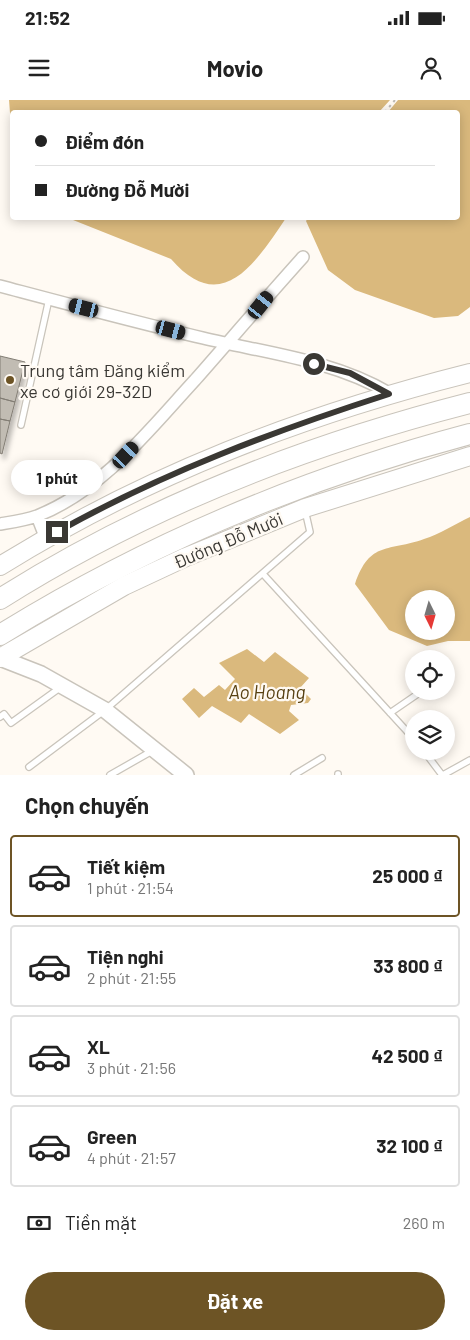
<!DOCTYPE html>
<html lang="vi">
<meta charset="utf-8">
<style>
body{margin:0;font-family:Barlow,sans-serif;background:#f2f2f2;color:#222;height:100vh;display:flex;flex-direction:column;font-size:19px;white-space:nowrap}
*{box-sizing:border-box;margin:0}
p{font-size:16px;color:#767676}
.icon{flex:none;width:28px;height:28px;fill:none;stroke:currentColor;stroke-width:2;stroke-linecap:round;stroke-linejoin:round}
.map{position:relative;height:675px;overflow:hidden}
.panel{display:flex;flex-direction:column;background:#fff;flex:1}
.panel>*{flex:none}
.banner{position:absolute;left:10px;top:10px;width:450px;height:110px;border-radius:5px;box-shadow:0 2px 12px #0003;display:grid;align-content:center;height:110px;padding:0 25px;background:#fff}
.needle{width:32px;rotate:175deg}
.buttons{position:absolute;left:405px;top:490px;display:grid;gap:10px}
.buttons a{display:grid;place-items:center;width:50px;height:50px;border-radius:50%;background:#fff;box-shadow:0 2px 12px #0003;font-size:25px}
.end{position:absolute;width:22px;height:22px;margin:-11px;border:6px solid #3a3834;background:#fff;box-shadow:0 0 0 2px #fff}
.from{border-radius:50%}
.bubble{position:absolute;height:35px;border-radius:18px;background:#fff;box-shadow:0 2px 12px #0003;font-size:16px;font-weight:700;line-height:35px;text-align:center}
.car{position:absolute;width:15px;height:30px;margin:-15px -8px;border-radius:6px;box-shadow:0 0 4px 1px #0007;background:linear-gradient(#222 24%,#8ab4d8 0 40%,#222 0 76%,#8ab4d8 0 86%,#222 0)}
.banner b{display:flex;align-items:center;gap:18px;height:48px;font-size:19px}
.banner b+b{border-top:1px solid #e0e0e0}
.banner i{width:12px;height:12px;background:#222}
ul{padding:0;list-style:none}
li{display:flex;align-items:center;gap:15px;height:82px;margin:0 10px 8px;padding:0 15px;border:2px solid #e0e0e0;border-radius:5px}
li div{flex:1}
li b{display:block;font-size:19px}
li em{font-style:normal;font-weight:700}
li.active{border-color:#6d5425}
li>.icon{width:45px;height:45px;stroke-width:1.5}
h2{padding:0 25px;font-size:22px;line-height:60px}
.pay{display:flex;align-items:center;gap:12px;height:55px;padding:0 25px;font-size:19px}
.pay p{margin-inline-start:auto}
.action{display:flex;gap:10px;margin-top:auto;padding:10px 25px}
.action a{flex:1;height:58px;border-radius:30px;background:#6d5425;color:#fff;font-size:20px;font-weight:700;line-height:58px;text-align:center}
.status{display:flex;justify-content:space-between;align-items:center;height:35px;padding:0 25px;background:#fff;direction:ltr}
.status svg{height:14px;fill:currentColor}
header{display:flex;justify-content:space-between;align-items:center;height:65px;padding:0 25px;background:#fff;font-size:22px;font-weight:700}
.map>svg:first-child{display:block}
.water{fill:#dab97d;fill-rule:evenodd}
.building{fill:#c1bcb3;stroke:#827d74;filter:url(#shadow)}
.lines{fill:none;stroke-linecap:round;stroke-linejoin:round}
.lane-casing{stroke:#c9c4bb;stroke-width:8}
.street-casing{stroke:#c9c4bb;stroke-width:14}
.secondary-casing{stroke:#c9c4bb;stroke-width:18}
.primary-casing{stroke:#c9c4bb;stroke-width:20}
.highway-casing{stroke:#c9c4bb;stroke-width:22}
.path{stroke:#bebab4;stroke-width:2;stroke-dasharray:2.5 4;stroke-linecap:butt}
.lane{stroke:#fff;stroke-width:5.5}
.street{stroke:#fff;stroke-width:11}
.secondary{stroke:#fff;stroke-width:15}
.primary{stroke:#fff;stroke-width:18}
.highway{stroke:#fff;stroke-width:20}
.route{stroke:#3a3834;stroke-width:6}
.poi-dot{fill:#6d5425;stroke:#fffaf3;stroke-width:2}
.labels{text-anchor:middle;dominant-baseline:central;stroke-width:4.5;stroke-linejoin:round;paint-order:stroke}
.poi-label{font-size:18px;fill:#3a3834;stroke:#fffaf3;text-anchor:start}
.street-label{font-size:18px;fill:#3a3834;stroke:#fffaf3}
.water-label{font-size:19px;font-style:italic;fill:#584112;stroke:#fffaf3}
</style>
<div class="status"><b>21:52</b><svg viewBox="0 0 49 12"><path d="M0 12V9h3v3zM5 12V6h3v6zM10 12V3h3v9zM15 12V0h3v12zM26 1h20v11H26zM47 4h2v5h-2z"/></svg></div>
<header><svg class="icon" aria-label="menu" viewBox="0 0 24 24"><path d="M4 6h16M4 12h16M4 18h16"/></svg>Movio<svg class="icon" aria-label="person" viewBox="0 0 24 24"><circle cx="12" cy="8" r="4"/><path d="M4 21q1-7 8-7t8 7"/></svg></header>
<div class="map">
<svg width="470" height="675" viewBox="0 0 470 675">
<defs>
<filter id="shadow"><feDropShadow dx="3" dy="5.5" stdDeviation="2.5" flood-color="#0004"/></filter>
</defs>
<rect width="100%" height="100%" fill="#fffaf3"/>
<path class="water" d="M9,0H390L379,12H12V39Z
M398,0H470V207L458,216L434,218L355,190L328,170L306,121L308,118H458V12H388Z
M68,118H286C256,162 222,218 171,159Z
M470,417V541H448L427,546L389,530L355,484C370,440 389,452 424,439C440,434 455,424 470,417ZM414,499H446V531H414Z
M247,549L264,562L275,552L309,578L300,588L311,599L308,603L291,605L289,611L299,620L280,634L249,614L241,623L212,606L199,618L182,599L194,588L204,597L219,585L225,590L235,579L219,563Z"/>
<path class="building" d="M0,256L25,262L15,302L0,298Z
M0,298L15,302L10,321L0,319Z
M0,319L10,321L2,354L0,353Z"/>
<g class="lines">
<g class="lane-casing">
<path id="lane" d="M21,325L49,199
M263,474L414,639
M390,613L422,591
M0,617L4,614L11,623L61,587
M424,651L442,675
M29,667L105,610L310,432L305,410
M338,674V675
M110,675L152,651
M294,675L322,658
M443,675L470,660"/>
</g>
<g class="street-casing">
<path id="street" d="M0,186C68,204 135,222 203,238C266,253 333,260 389,293
M37,416L46,439
M0,424C12,422 26,420 37,416C103,390 149,330 195,280C231,239 267,197 303,157"/>
</g>
<g class="secondary-casing">
<path id="secondary" d="M0,558L41,574L105,610L186,675"/>
</g>
<g class="primary-casing">
<path id="primary" d="M0,466C147,375 303,315 470,273
M0,558L124,486L186,457L305,408L470,356"/>
</g>
<g class="highway-casing">
<path id="highway" d="M0,499C144,408 306,345 470,303
M0,535C147,444 304,378 470,334"/>
</g>
<path class="path" d="M385,12L395,0"/>
<use href="#lane" class="lane"/>
<use href="#street" class="street"/>
<use href="#secondary" class="secondary"/>
<use href="#primary" class="primary"/>
<use href="#highway" class="highway"/>
</g>
<g class="lines">
<path class="route" d="M57,432C162,373 274,331 389,294L350,273L314,264"/>
</g>
<circle class="poi-dot" cx="10" cy="280" r="5"/>
<g class="labels">
<g class="poi-label">
<text x="20" y="270">Trung tâm Đăng kiểm<tspan x="20" dy="21">xe cơ giới 29-32D</tspan></text>
</g>
<g class="street-label">
<text transform="translate(228 440) rotate(-23)">Đường Đỗ Mười</text>
</g>
<g class="water-label">
<text x="267" y="591">Ao Hoang</text>
</g>
</g>
</svg>
<div class="buttons">
<a><svg class="needle" viewBox="-14 -14 28 28"><path d="M0-13l5 13h-10z" fill="#e53935"/><path d="M0 13l5-13h-10z" fill="#767676"/></svg></a>
<a><svg class="icon" aria-label="locate" viewBox="0 0 24 24"><circle cx="12" cy="12" r="6"/><path d="M12 2v4M12 18v4M2 12h4M18 12h4"/></svg></a>
<a><svg class="icon" aria-label="layers" viewBox="0 0 24 24"><path d="M12 4l9 5-9 5-9-5zM3 14l9 5 9-5"/></svg></a>
</div>
<i class="end from" style="left:314px;top:264px"></i>
<i class="end" style="left:57px;top:432px"></i>
<div class="bubble" style="left:11px;top:360px;width:92px">1 phút</div>
<i class="car" style="left:261px;top:205px;rotate:39deg"></i>
<i class="car" style="left:84px;top:208px;rotate:284deg"></i>
<i class="car" style="left:171px;top:230px;rotate:105deg"></i>
<i class="car" style="left:126px;top:355px;rotate:43deg"></i>
<div class="banner">
<b><i class="from"></i>Điểm đón</b>
<b><i></i>Đường Đỗ Mười</b>
</div>
</div>
<section class="panel">
<h2>Chọn chuyến</h2>
<ul>
<li class="active"><svg class="icon" aria-label="car" viewBox="0 0 24 24"><path d="M5 17H2v-5l4-1 3-4h7l3 4 3 1v5h-3M9 17h6M6 11h13"/><circle cx="7" cy="17" r="2"/><circle cx="17" cy="17" r="2"/></svg><div><b>Tiết kiệm</b><p>1 phút · 21:54</p></div><em>25 000 ₫</em></li>
<li><svg class="icon" aria-label="car" viewBox="0 0 24 24"><path d="M5 17H2v-5l4-1 3-4h7l3 4 3 1v5h-3M9 17h6M6 11h13"/><circle cx="7" cy="17" r="2"/><circle cx="17" cy="17" r="2"/></svg><div><b>Tiện nghi</b><p>2 phút · 21:55</p></div><em>33 800 ₫</em></li>
<li><svg class="icon" aria-label="car" viewBox="0 0 24 24"><path d="M5 17H2v-5l4-1 3-4h7l3 4 3 1v5h-3M9 17h6M6 11h13"/><circle cx="7" cy="17" r="2"/><circle cx="17" cy="17" r="2"/></svg><div><b>XL</b><p>3 phút · 21:56</p></div><em>42 500 ₫</em></li>
<li><svg class="icon" aria-label="car" viewBox="0 0 24 24"><path d="M5 17H2v-5l4-1 3-4h7l3 4 3 1v5h-3M9 17h6M6 11h13"/><circle cx="7" cy="17" r="2"/><circle cx="17" cy="17" r="2"/></svg><div><b>Green</b><p>4 phút · 21:57</p></div><em>32 100 ₫</em></li>
</ul>
<div class="pay"><svg class="icon" aria-label="cash" viewBox="0 0 24 24"><path d="M3 7h18v10H3z"/><circle cx="12" cy="12" r="2"/></svg>Tiền mặt<p>260 m</p></div>
<div class="action"><a>Đặt xe</a></div>
</section>
